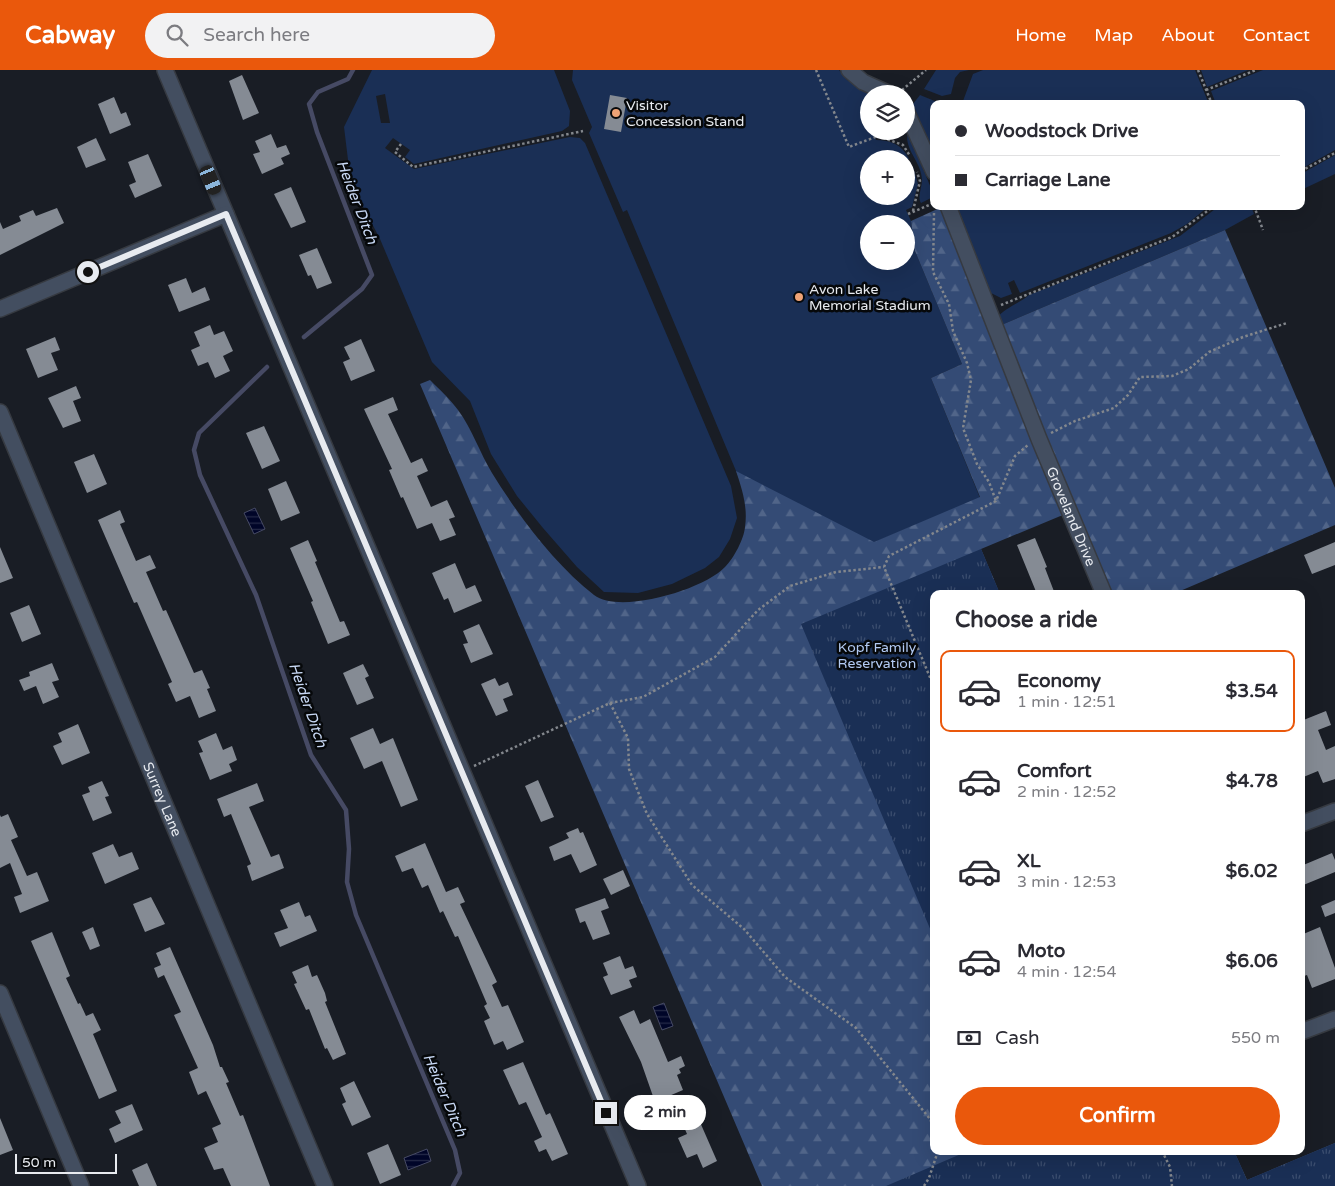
<!DOCTYPE html>
<meta charset="utf-8">
<style>
body{margin:0;font-family:"Varela Round",sans-serif;background:#f2f2f3;color:#2b2b33;height:100vh;display:flex;flex-direction:column;font-size:19px;white-space:nowrap}
*{box-sizing:border-box;margin:0}
p{font-size:16px;color:#7c7c81}
.icon{flex:none;width:28px;height:28px;fill:none;stroke:currentColor;stroke-width:2;stroke-linecap:round;stroke-linejoin:round}
.map{position:relative;flex:1;overflow:hidden}
.drawer{position:absolute;left:930px;top:520px;width:375px;height:565px;display:flex;flex-direction:column;background:#fff;border-radius:10px;box-shadow:0 5px 20px #0002}
.drawer>*{flex:none}
.guide{position:absolute;left:930px;top:30px;width:375px;height:110px;border-radius:10px;box-shadow:0 5px 20px #0002;display:grid;align-content:center;height:110px;padding:0 25px;background:#fff}
.fabs{position:absolute;left:860px;top:15px;display:grid;gap:10px}
.fabs a{display:grid;place-items:center;width:55px;height:55px;border-radius:50%;background:#fff;box-shadow:0 5px 20px #0002;font-size:25px}
.scale{position:absolute;left:15px;bottom:12px;width:102px;box-sizing:border-box;padding-left:5px;border:2px solid #e8ebf0;border-top:0;font-size:14px;line-height:18px;white-space:nowrap;color:#e8ebf0;-webkit-text-stroke:4px #06080a;paint-order:stroke}
.end{position:absolute;width:22px;height:22px;margin:-11px;border:6px solid #e8ebf0;background:#111;box-shadow:0 0 0 2px #111}
.from{border-radius:50%}
.bubble{position:absolute;height:35px;border-radius:18px;background:#fff;box-shadow:0 5px 20px #0002;font-size:16px;font-weight:700;line-height:35px;text-align:center}
.car{position:absolute;width:15px;height:30px;margin:-15px -8px;border-radius:6px;box-shadow:0 0 4px 1px #0007;background:linear-gradient(#222 24%,#8ab4d8 0 40%,#222 0 76%,#8ab4d8 0 86%,#222 0)}
.guide b{display:flex;align-items:center;gap:18px;height:48px;font-size:19px}
.guide b+b{border-top:1px solid #e1e1e2}
.guide i{width:12px;height:12px;background:#2b2b33}
ul{padding:0;list-style:none}
li{display:flex;align-items:center;gap:15px;height:82px;margin:0 10px 8px;padding:0 15px;border:2px solid transparent;border-radius:10px}
li div{flex:1}
li b{display:block;font-size:19px}
li em{font-style:normal;font-weight:700}
li.on{border-color:#ea580c}
li>.icon{width:45px;height:45px;stroke-width:1.5}
h2{padding:0 25px;font-size:22px;line-height:60px}
.pay{display:flex;align-items:center;gap:12px;height:55px;padding:0 25px;font-size:19px}
.pay p{margin-inline-start:auto}
.primary-button{display:flex;gap:10px;margin-top:auto;padding:10px 25px}
.primary-button a{flex:1;height:58px;border-radius:30px;background:#ea580c;color:#fff;font-size:20px;font-weight:700;line-height:58px;text-align:center}
header{display:flex;align-items:center;gap:30px;box-sizing:border-box;height:70px;padding:0 25px;background:#ea580c;color:#fff}
header strong{font-size:24px}
nav{display:flex;gap:28px;margin-inline-start:auto;font-size:18px}
.search{width:350px;height:45px;background:#f2f2f3;display:flex;align-items:center;gap:12px;box-sizing:border-box;padding:0 18px;border-radius:28px;color:#7c7c81;font-size:19px}
.map>svg:first-child{display:block}
.grass{fill:#1a2f55;fill-rule:evenodd}
.forest{fill:url(#forest-firs)}
.park{fill:url(#park-tufts)}
.water{fill:url(#water-rules);stroke:#464a64}
.lines{fill:none;stroke-linecap:round;stroke-linejoin:round}
.stream{stroke:#464a64;stroke-width:4.5}
.building{fill:#858b94}
.minor-casing{stroke:#363a41;stroke-width:18}
.path{stroke:#83878d;stroke-width:2.5;stroke-dasharray:2.5 2.5;stroke-linecap:butt}
.minor{stroke:#434e60;stroke-width:15}
.route{stroke:#e8ebf0;stroke-width:6}
.poi-dot{fill:#efa376;stroke:#06080a;stroke-width:2}
.labels{text-anchor:middle;dominant-baseline:central;stroke-width:5;stroke-linejoin:round;paint-order:stroke}
.poi-label{font-size:14px;fill:#e8ebf0;stroke:#06080a;text-anchor:start}
.street-label{font-size:14px;fill:#e8ebf0;stroke:#06080a}
.park-label{font-size:14px;fill:#b2caf3;stroke:#06080a}
.water-label{font-size:15px;font-style:italic;fill:#c7d7f3;stroke:#06080a}
</style>
<header>
<strong>Cabway</strong>
<div class="search"><svg class="icon" aria-label="search" viewBox="0 0 24 24"><circle cx="10" cy="10" r="6"/><path d="M15 15l6 6"/></svg>Search here</div>
<nav><a>Home</a><a>Map</a><a>About</a><a>Contact</a></nav>
</header>
<div class="map">
<svg width="1335" height="1116" viewBox="0 0 1335 1116">
<defs>
<pattern id="forest-firs" width="22" height="20" patternUnits="userSpaceOnUse" patternTransform="scale(1.25)"><rect width="22" height="20" fill="#344b75"/><path d="M5 1l3.5 6h-7zM16 11l3.5 6h-7z" fill="#516589"/></pattern>
<pattern id="park-tufts" width="24" height="20" patternUnits="userSpaceOnUse" patternTransform="scale(1.25)"><rect width="24" height="20" fill="#1a2f55"/><path d="M3 7l-1-3M5 7V3M7 7l1-3M15 17l-1-3M17 17v-4M19 17l1-3" fill="none" stroke="#3b4d6e"/></pattern>
<pattern id="water-rules" width="6" height="5" patternUnits="userSpaceOnUse" patternTransform="scale(1.25)"><rect width="6" height="5" fill="#000528"/><path d="M0 2.5h6" fill="none" stroke="#252a48"/></pattern>
</defs>
<rect width="100%" height="100%" fill="#191d25"/>
<path class="grass" d="M372,0H554L570,41L569,56L562,61L414,94L405,87L410,80L393,68L385,78L414,99L570,67L580,68L585,73L731,416L737,448L730,469L719,487L705,498L672,514L638,523L604,522L577,497L543,458L517,426L491,384L470,331L432,292L380,169L356,123L349,98L344,57ZM385,24L390,53H381L376,26Z
M573,0H839L847,10L875,24H869V61H882L874,65L876,70C890,70 903,75 909,89H869V126H906V100L913,97L918,114L912,137L906,140L911,151L915,181L962,294L931,308L980,428L782,511L627,140L623,142L589,63L592,57L572,10ZM869,154H906V191H869Z
M936,0H969L960,2L955,8L951,24L942,26L924,19Z
M983,0H1195L1209,34H965L963,31L973,4Z
M1201,0H1248L1207,17Z
M1263,0H1335V80L1301,99V34H1216L1211,21Z
M920,25L942,34H934V87L913,34Z
M908,62L933,123L931,128L921,133C917,127 922,118 922,110C922,92 903,79 908,62Z
M1335,85V104L1301,120V104Z
M953,136H1209L1187,154L1171,163L1020,223L1014,210L1008,213L1012,224L1001,228L991,223L985,216Z
M1219,136H1251L1254,144L1225,160L999,256L997,248C1003,239 1020,233 1029,225L1180,166Z"/>
<path class="forest" d="M944,136L1070,442L981,479L1000,524H934V1081H1234L1247,1110L1335,1073V1116H762L420,314L430,310C439,319 450,329 458,340C472,359 480,383 492,403C518,445 555,495 594,525C620,545 705,519 725,497C734,488 744,469 745,457C748,437 742,419 736,401L874,472L980,427L931,308L962,294L915,181L911,151Z
M1225,160L1335,418V455L1173,524H1108L999,256Z"/>
<path class="park" d="M981,479L1000,524H934V868L801,554Z
M1335,1073V1116H886L968,1081H1234L1247,1110Z"/>
<path class="water" d="M255,438L265,459L254,464L244,443Z
M664,933L673,956L662,960L653,937Z
M427,1079L431,1091L408,1100L404,1088Z"/>
<g class="lines">
<path class="stream" d="M304,267L362,219L372,205L317,62L309,34L318,22L348,9L353,0
M267,297L199,363L194,380L200,405L256,525L311,685L346,740L349,779L347,812L356,845L455,1080L460,1103L453,1116"/>
</g>
<path class="building" d="M242,5L259,43L243,50L229,11Z
M610,25L627,28L621,62L604,59Z
M114,27L121,44L126,42L131,55L110,64L98,34Z
M271,64L277,78L286,75L290,84L281,88L284,94L262,104L253,84L260,82L255,71Z
M96,68L106,90L86,98L77,77Z
M148,84L162,116L135,128L129,115L136,112L128,92Z
M291,117L306,152L291,158L274,124Z
M57,138L64,153L0,185V152L3,159L21,151L19,146L33,140L36,146Z
M317,178L332,213L317,219L311,205L308,206L299,185Z
M186,208L192,223L205,217L210,230L179,242L168,215Z
M210,255L214,265L224,261L233,281L223,286L230,301L215,308L208,292L198,296L191,280L200,276L194,262Z
M55,267L60,280L51,283L58,300L38,308L26,279Z
M361,269L375,301L351,311L343,292L350,289L344,277Z
M76,316L81,328L73,331L81,351L63,358L48,328Z
M393,327L398,340L388,344L411,393L422,388L428,401L417,406L431,437L447,430L455,447L449,449L456,465L440,471L432,453L417,459L403,427L401,428L389,400L392,399L364,339Z
M264,356L280,391L262,399L246,363Z
M94,384L107,414L87,423L74,392Z
M286,411L300,443L281,451L268,419Z
M120,440L125,452L120,454L136,491L150,485L156,498L146,502L163,541L166,540L194,603L202,600L210,618L207,619L216,641L199,648L190,626L176,632L168,614L172,612L137,532L134,533L98,450Z
M1035,468L1047,497L1045,498L1055,524H1037L1017,475Z
M308,470L317,491L315,492L340,552L344,551L350,565L328,574L311,532L313,531L290,478Z
M1335,472V495L1312,504L1304,485Z
M0,477L13,508L0,513Z
M455,493L466,519L475,515L482,531L454,543L448,528L444,530L432,503Z
M29,535L41,564L22,572L10,543Z
M479,554L493,584L471,593L463,574L468,573L463,561Z
M52,593L59,610L52,612L59,627L43,634L36,616L24,621L19,610L30,606L29,602Z
M363,594L369,606L365,608L374,628L357,635L343,603Z
M495,608L499,616L508,612L513,625L503,629L508,641L496,646L481,614Z
M1326,641L1331,655L1318,660L1326,680L1335,676V709L1323,713L1318,701L1301,708V651Z
M78,654L90,683L62,695L53,676L62,672L58,663Z
M373,658L380,674L393,668L418,730L401,737L382,691L364,699L350,668Z
M216,663L223,680L232,676L237,690L229,694L232,701L210,710L199,683L203,682L198,671Z
M538,710L554,747L541,752L525,716Z
M102,711L109,726L105,727L112,743L93,751L82,725L90,722L88,717Z
M257,713L264,731L249,737L271,787L279,784L284,798L252,811L247,796L251,794L231,744L224,747L217,729Z
M8,744L18,767L11,770L27,806L37,802L49,831L20,843L14,827L22,824L10,793L0,798V745L1,747Z
M578,758L580,763L583,762L597,795L580,803L571,784L554,791L549,777L569,768L566,763Z
M425,773L446,822L458,817L465,832L460,834L497,912L492,915L502,937L508,935L524,972L507,980L503,971L494,975L484,951L490,948L484,936L487,934L458,866L455,867L443,841L440,843L428,815L422,818L413,798L402,802L395,786Z
M113,774L119,787L132,782L139,799L105,814L92,783Z
M1332,783L1335,790V802L1301,816V796Z
M623,800L630,816L611,825L603,809Z
M151,827L165,854L145,862L133,834Z
M605,828L609,838L601,841L610,864L593,870L585,851L580,853L575,839Z
M1335,830V843L1325,847L1321,836Z
M299,832L305,847L310,845L317,861L280,877L274,863L288,858L280,840Z
M93,857L100,876L90,880L82,862Z
M1320,857L1335,898V909L1312,918L1307,905L1301,907V865Z
M52,862L70,906L66,908L78,934L80,933L86,946L93,943L101,960L93,964L117,1021L99,1029L31,871Z
M170,877L213,975L220,997H222L229,1012L226,1013L240,1046L243,1045L270,1116H231L223,1098L214,1100L204,1078L218,1072L212,1058L221,1054L206,1021L198,1025L189,1002L198,998L174,945L181,942L164,905L158,908L154,898L161,895L156,883Z
M620,886L625,899L633,896L637,907L629,910L632,917L611,925L603,907L608,905L603,893Z
M308,895L312,907L317,905L325,923L327,931L325,932L346,984L333,990L327,978L325,979L309,939L306,940L294,914L297,913L292,902Z
M634,940L640,954L650,949L668,992L681,986L685,996L679,999L681,1003L677,1005L683,1020L655,1032L641,992L619,947Z
M523,992L546,1045L550,1043L568,1084L552,1091L546,1079L539,1082L534,1071L542,1067L526,1032L519,1035L503,1000Z
M354,1011L371,1047L352,1056L342,1034L346,1032L340,1018Z
M132,1034L143,1060L115,1073L109,1059L121,1053L115,1041Z
M696,1043L717,1091L703,1098L697,1084L687,1088L678,1068L687,1064L681,1050Z
M0,1048L13,1080L0,1085Z
M388,1074L401,1105L380,1114L367,1083Z
M147,1093L157,1116H139L132,1100Z"/>
<g class="lines">
<g class="minor-casing">
<g id="minor">
<path d="M165,0L638,1116"/>
<path d="M849,0L863,12L890,24"/>
<path d="M906,41L934,102"/>
<path id="s1" d="M948,136L1039,369L1104,524"/>
<path d="M0,239L226,144"/>
<path id="s2" d="M0,342L325,1116"/>
<path d="M1301,754L1335,741"/>
<path d="M0,923L81,1116"/>
<path d="M1301,962L1335,949"/>
</g>
</g>
<path class="path" d="M816,0L849,77L878,66L903,75L910,86
M1198,0L1212,34
M902,20L926,0
M1206,20L1256,0
M879,65L889,61
M401,74L395,82L413,97L583,61
M1301,101L1335,83
M1254,136L1263,160
M913,141L920,111L917,102
M934,143L933,202L949,234L953,261L967,293L971,310L963,358L977,394L989,412L996,431
M908,144L934,133
M1001,235L1172,167L1214,136
M1051,363L1075,351L1114,338L1128,325L1140,307L1172,306L1189,299L1209,282L1243,267L1287,253
M934,617L884,497L889,486L996,431L1015,386L1028,375
M610,633L628,668L629,699L647,744L692,815L744,859L785,907L856,958L930,1049L934,1058
M474,696L610,633L643,627L715,587L758,540L790,516L836,502L884,497
M1162,1081L1170,1097L1172,1116
M924,1116L929,1108L938,1081"/>
<use href="#minor" class="minor"/>
</g>
<g class="lines">
<path class="route" d="M88,202L226,144L606,1043"/>
</g>
<g class="poi-dot">
<circle cx="616" cy="43" r="5"/>
<circle cx="799" cy="227" r="5"/>
</g>
<g class="labels">
<g class="poi-label">
<text x="626" y="35">Visitor<tspan x="626" dy="16">Concession Stand</tspan></text>
<text x="809" y="219">Avon Lake<tspan x="809" dy="16">Memorial Stadium</tspan></text>
</g>
<g class="street-label">
<text stroke="none"><textPath href="#s1" startOffset="334">Groveland Drive</textPath></text>
<text stroke="none"><textPath href="#s2" startOffset="420">Surrey Lane</textPath></text>
</g>
<g class="park-label">
<text x="877" y="577">Kopf Family<tspan x="877" dy="16">Reservation</tspan></text>
</g>
<g class="water-label">
<text transform="translate(357 132) rotate(69)">Heider Ditch</text>
<text transform="translate(308 635) rotate(71)">Heider Ditch</text>
<text transform="translate(445 1025) rotate(67)">Heider Ditch</text>
</g>
</g>
</svg>
<div class="fabs">
<a><svg class="icon" aria-label="layers" viewBox="0 0 24 24"><path d="M12 4l9 5-9 5-9-5zM3 14l9 5 9-5"/></svg></a>
<a>+</a>
<a>−</a>
</div>
<div class="scale">50 m</div>
<i class="end from" style="left:88px;top:202px"></i>
<i class="end" style="left:606px;top:1043px"></i>
<div class="bubble" style="left:624px;top:1025px;width:82px">2 min</div>
<i class="car" style="left:211px;top:110px;rotate:157deg"></i>
<div class="guide">
<b><i class="from"></i>Woodstock Drive</b>
<b><i></i>Carriage Lane</b>
</div>
<section class="drawer">
<h2>Choose a ride</h2>
<ul>
<li class="on"><svg class="icon" aria-label="car" viewBox="0 0 24 24"><path d="M5 17H2v-5l4-1 3-4h7l3 4 3 1v5h-3M9 17h6M6 11h13"/><circle cx="7" cy="17" r="2"/><circle cx="17" cy="17" r="2"/></svg><div><b>Economy</b><p>1 min · 12:51</p></div><em>$3.54</em></li>
<li><svg class="icon" aria-label="car" viewBox="0 0 24 24"><path d="M5 17H2v-5l4-1 3-4h7l3 4 3 1v5h-3M9 17h6M6 11h13"/><circle cx="7" cy="17" r="2"/><circle cx="17" cy="17" r="2"/></svg><div><b>Comfort</b><p>2 min · 12:52</p></div><em>$4.78</em></li>
<li><svg class="icon" aria-label="car" viewBox="0 0 24 24"><path d="M5 17H2v-5l4-1 3-4h7l3 4 3 1v5h-3M9 17h6M6 11h13"/><circle cx="7" cy="17" r="2"/><circle cx="17" cy="17" r="2"/></svg><div><b>XL</b><p>3 min · 12:53</p></div><em>$6.02</em></li>
<li><svg class="icon" aria-label="car" viewBox="0 0 24 24"><path d="M5 17H2v-5l4-1 3-4h7l3 4 3 1v5h-3M9 17h6M6 11h13"/><circle cx="7" cy="17" r="2"/><circle cx="17" cy="17" r="2"/></svg><div><b>Moto</b><p>4 min · 12:54</p></div><em>$6.06</em></li>
</ul>
<div class="pay"><svg class="icon" aria-label="cash" viewBox="0 0 24 24"><path d="M3 7h18v10H3z"/><circle cx="12" cy="12" r="2"/></svg>Cash<p>550 m</p></div>
<div class="primary-button"><a>Confirm</a></div>
</section>
</div>
